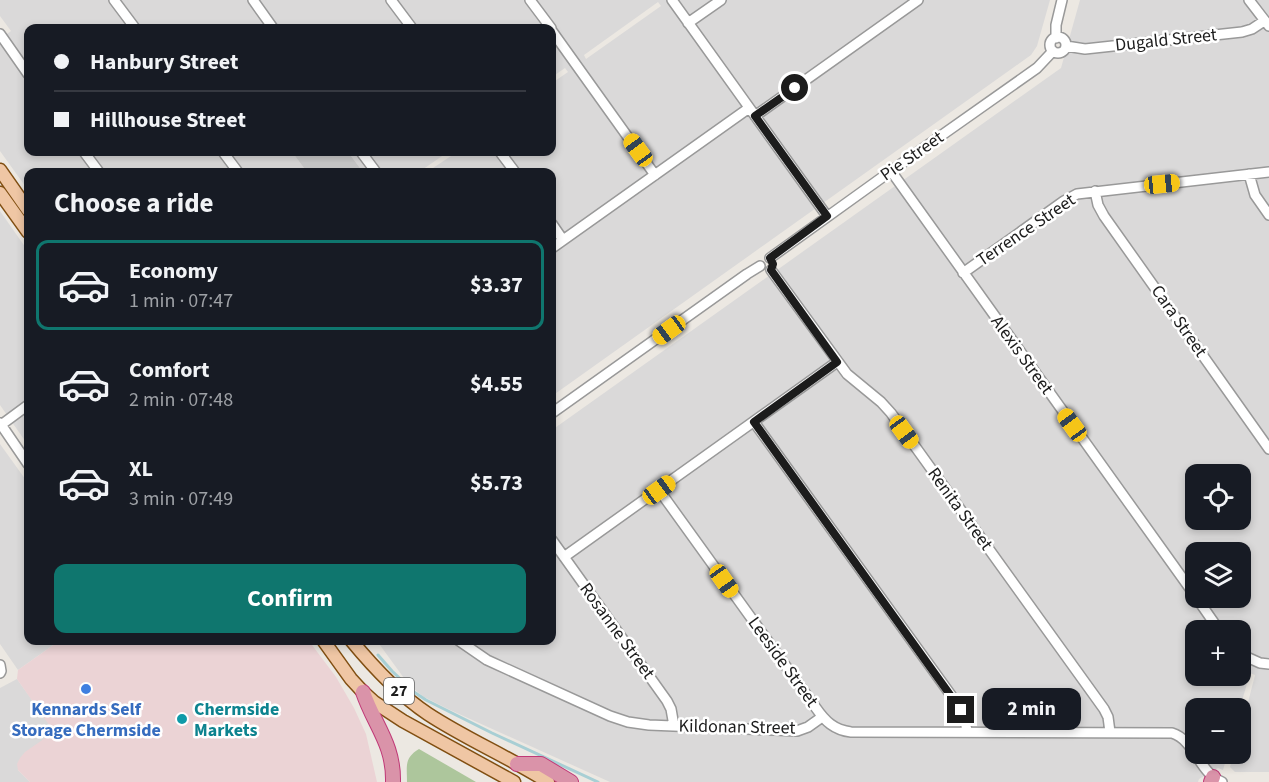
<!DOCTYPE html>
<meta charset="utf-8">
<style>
body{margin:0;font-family:"Source Sans 3",sans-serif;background:#242831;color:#f1f3f6;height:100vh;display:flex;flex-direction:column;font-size:22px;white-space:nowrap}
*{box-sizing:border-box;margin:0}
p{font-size:20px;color:#9ea1a6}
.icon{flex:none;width:33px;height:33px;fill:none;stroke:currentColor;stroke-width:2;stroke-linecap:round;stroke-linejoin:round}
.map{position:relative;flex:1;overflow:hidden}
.details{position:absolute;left:24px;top:168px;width:532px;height:477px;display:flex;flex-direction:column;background:#171b24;border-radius:12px;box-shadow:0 3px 9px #0003}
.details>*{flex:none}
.banner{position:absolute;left:24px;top:24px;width:532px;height:132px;border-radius:12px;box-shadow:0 3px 9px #0003;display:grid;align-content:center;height:132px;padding:0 30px;background:#171b24}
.buttons{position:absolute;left:1185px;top:464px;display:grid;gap:12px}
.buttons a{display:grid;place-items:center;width:66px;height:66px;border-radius:12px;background:#171b24;box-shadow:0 3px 9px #0003;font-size:30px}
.end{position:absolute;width:27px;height:27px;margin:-14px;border:8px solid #1c1c1c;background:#fff;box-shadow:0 0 0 3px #fff}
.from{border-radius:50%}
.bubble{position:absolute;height:42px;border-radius:12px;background:#171b24;box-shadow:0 3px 9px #0003;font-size:20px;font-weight:700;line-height:42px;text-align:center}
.car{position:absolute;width:18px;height:36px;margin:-18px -9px;border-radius:8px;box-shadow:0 0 4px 2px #0007;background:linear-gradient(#f5c518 24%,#345 0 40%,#f5c518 0 76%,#345 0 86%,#f5c518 0)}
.banner b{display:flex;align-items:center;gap:21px;height:57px;font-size:22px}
.banner b+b{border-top:2px solid #363941}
.banner i{width:15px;height:15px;background:#f1f3f6}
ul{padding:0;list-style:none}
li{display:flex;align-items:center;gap:18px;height:90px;margin:0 12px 9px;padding:0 18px;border:3px solid transparent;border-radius:12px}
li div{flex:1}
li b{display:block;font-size:22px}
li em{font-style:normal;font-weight:700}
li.on{border-color:#0f766e}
li>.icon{width:54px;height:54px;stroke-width:1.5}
h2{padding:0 30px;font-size:27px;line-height:72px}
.cta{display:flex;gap:12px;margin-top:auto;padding:12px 30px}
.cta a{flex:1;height:69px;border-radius:12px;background:#0f766e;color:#fff;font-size:24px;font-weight:700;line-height:69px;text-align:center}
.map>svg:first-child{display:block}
.residential{fill:#dad9d9;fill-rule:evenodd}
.commercial{fill:#ebd3d5}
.religious{fill:#cacaca}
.forest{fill:#adc69c}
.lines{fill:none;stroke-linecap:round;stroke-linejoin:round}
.stream{stroke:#a8cfd4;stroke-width:3}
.minor-casing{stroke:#999;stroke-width:12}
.major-casing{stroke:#814f12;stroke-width:15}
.highway-casing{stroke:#c03977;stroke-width:16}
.minor{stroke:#fff;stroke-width:9}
.major{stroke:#efc6a4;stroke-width:12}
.highway{stroke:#da93a9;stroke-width:14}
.route{stroke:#1c1c1c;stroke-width:8}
.shop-dot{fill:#3f7fe0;stroke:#fff;stroke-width:2}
.culture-dot{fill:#0f9aa8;stroke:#fff;stroke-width:2}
.labels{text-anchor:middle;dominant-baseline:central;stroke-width:5;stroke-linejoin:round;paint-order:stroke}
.shield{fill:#fff;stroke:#606060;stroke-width:1.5}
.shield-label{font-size:16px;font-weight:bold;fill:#1c1c1c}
.street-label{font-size:18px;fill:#1c1c1c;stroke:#fff}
.shop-label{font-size:18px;font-weight:bold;fill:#366cbe;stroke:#fff}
.culture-label{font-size:18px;font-weight:bold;fill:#0d838f;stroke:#fff;text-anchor:start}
</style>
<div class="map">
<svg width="1269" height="782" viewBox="0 0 1269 782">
<rect width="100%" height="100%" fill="#ece8e2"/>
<path class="residential" d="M0,0H1050L1037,46L1031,55L552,396V172H427L457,152H552V83L568,72L565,68L552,77V28H28V152H292L307,172H28V190L0,151V39L11,31L0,16ZM658,2L661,6L586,59L584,55Z
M1080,0H1269V772H1235L1230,767L1234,753H1240L1241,730L1255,675L1250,673L1240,708H1196V753H1228L1223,770L1218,768L1199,779L1198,782H610L448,709L424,697L409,685L377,641L552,640V430L1061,68ZM1196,474H1240V519H1196ZM1196,552H1240V597H1196ZM1196,630H1240V675H1196Z
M348,152H448L419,172H363Z
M0,211L28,251V445L0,405Z
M0,444L28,483V640L59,641L18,670L0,644Z
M17,679L55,732L26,752L18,770L30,782H0V688Z"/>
<path class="commercial" d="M59,641H309L336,677L354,708L366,734L377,782H30L18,770L17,764L20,758L25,752L54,732L17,679L18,670Z"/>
<path class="religious" d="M292,152H348L363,172H307Z"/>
<path class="forest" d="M419,749L476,782H407C407,766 404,758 419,749Z"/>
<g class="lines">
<path class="stream" d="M378,655L392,671L414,692L426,700L492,733L598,782"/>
<g class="minor-casing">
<path id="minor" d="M114,0L135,28
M253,0L273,28
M391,0L412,28
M530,0L551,28
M672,0L827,216
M1249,0L1269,26
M688,23L721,0
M552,31L655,175
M0,34L28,74
M1050 45a8 8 0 1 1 16 0a8 8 0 1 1-16 0Z
M1056,38V25L1062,0
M1066,46L1085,49L1242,32L1252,29L1264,21
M755,116L918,0
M84,152L99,172
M223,152L238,172
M361,152L376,172
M500,152L515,172
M891,171L1196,597
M1249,174L1255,195L1269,215
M1095,191L1098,205L1104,216L1269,449
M552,224L563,240
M552,248L749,108
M770,258L891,171L1037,68L1053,51
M771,270L847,374L881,402L891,413L1104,709L1108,717L1110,732
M963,273L1064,201L1077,194L1269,172
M552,413L747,274L760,266
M754,422L961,709L965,719L967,732
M0,423L28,464
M1,425L28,405
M659,490L816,708C825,721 834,730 851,732L1172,733C1195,740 1199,773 1222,782
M552,540L667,701L671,709L674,726
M564,557L837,362
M1196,597L1219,630
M458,640L487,660L610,716L628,722L649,725L797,731L808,727L822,717
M1240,654L1260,663L1269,664
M0,665L1,671L0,673"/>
</g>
<g class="major-casing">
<path id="major" d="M0,170L28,210
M0,193L28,232
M323,640L351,679L363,692L374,702L403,721L514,782
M351,640C374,668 398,694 428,714C466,739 509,757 548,782"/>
</g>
<g class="highway-casing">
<path id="highway" d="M363,692C374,725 394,744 393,782
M517,764H541L571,782
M1211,782L1213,777"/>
</g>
<use href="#minor" class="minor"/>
<use href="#major" class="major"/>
<use href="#highway" class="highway"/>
</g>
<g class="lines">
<path class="route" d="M795,88L755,116L827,216L770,258L773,264L771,270L837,362L754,422L961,710"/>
</g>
<circle class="shop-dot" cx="86" cy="689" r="6"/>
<circle class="culture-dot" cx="182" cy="719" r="6"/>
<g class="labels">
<rect class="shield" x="384" y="678" width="30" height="26" rx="4.5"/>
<g class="shield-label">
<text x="399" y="691">27</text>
</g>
<g class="street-label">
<text transform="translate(1166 40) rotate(-6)">Dugald Street</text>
<text transform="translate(912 156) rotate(-35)">Pie Street</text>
<text transform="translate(1026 230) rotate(-34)">Terrence Street</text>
<text transform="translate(1179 321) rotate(55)">Cara Street</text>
<text transform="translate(1022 355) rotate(54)">Alexis Street</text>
<text transform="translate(960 509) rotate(54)">Renita Street</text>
<text transform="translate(617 631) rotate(54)">Rosanne Street</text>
<text transform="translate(783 662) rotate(54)">Leeside Street</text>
<text transform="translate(737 727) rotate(1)">Kildonan Street</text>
</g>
<g class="shop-label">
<text x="86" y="709">Kennards Self<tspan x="86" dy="21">Storage Chermside</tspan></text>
</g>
<g class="culture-label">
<text x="194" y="709">Chermside<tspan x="194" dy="21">Markets</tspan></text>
</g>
</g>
</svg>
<div class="buttons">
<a><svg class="icon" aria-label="locate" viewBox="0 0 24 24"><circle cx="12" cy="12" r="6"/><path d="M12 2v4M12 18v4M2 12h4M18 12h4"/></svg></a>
<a><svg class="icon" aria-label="layers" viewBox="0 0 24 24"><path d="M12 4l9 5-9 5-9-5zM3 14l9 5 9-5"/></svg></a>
<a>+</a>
<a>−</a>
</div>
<i class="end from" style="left:795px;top:88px"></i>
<i class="end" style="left:961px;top:710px"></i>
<div class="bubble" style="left:982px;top:688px;width:99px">2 min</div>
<i class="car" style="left:638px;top:150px;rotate:324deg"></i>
<i class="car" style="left:1162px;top:184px;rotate:84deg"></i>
<i class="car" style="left:669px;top:330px;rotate:234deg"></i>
<i class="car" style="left:1072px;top:425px;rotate:324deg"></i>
<i class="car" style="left:904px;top:432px;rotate:144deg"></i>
<i class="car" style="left:659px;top:490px;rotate:54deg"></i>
<i class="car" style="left:724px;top:581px;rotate:145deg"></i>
<div class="banner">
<b><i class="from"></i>Hanbury Street</b>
<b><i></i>Hillhouse Street</b>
</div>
<section class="details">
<h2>Choose a ride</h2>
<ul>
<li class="on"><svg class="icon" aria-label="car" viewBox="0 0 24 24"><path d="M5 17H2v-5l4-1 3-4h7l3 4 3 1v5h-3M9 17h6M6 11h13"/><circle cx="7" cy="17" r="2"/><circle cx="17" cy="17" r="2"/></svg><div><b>Economy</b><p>1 min · 07:47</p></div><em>$3.37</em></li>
<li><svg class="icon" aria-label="car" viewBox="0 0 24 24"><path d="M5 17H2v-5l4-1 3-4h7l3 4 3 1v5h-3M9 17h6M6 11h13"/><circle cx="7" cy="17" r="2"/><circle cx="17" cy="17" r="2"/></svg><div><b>Comfort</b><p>2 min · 07:48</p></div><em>$4.55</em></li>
<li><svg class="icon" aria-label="car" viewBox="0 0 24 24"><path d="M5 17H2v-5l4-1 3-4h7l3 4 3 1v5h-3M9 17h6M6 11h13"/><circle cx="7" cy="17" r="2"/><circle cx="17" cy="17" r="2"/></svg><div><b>XL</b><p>3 min · 07:49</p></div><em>$5.73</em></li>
</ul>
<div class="cta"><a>Confirm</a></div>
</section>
</div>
